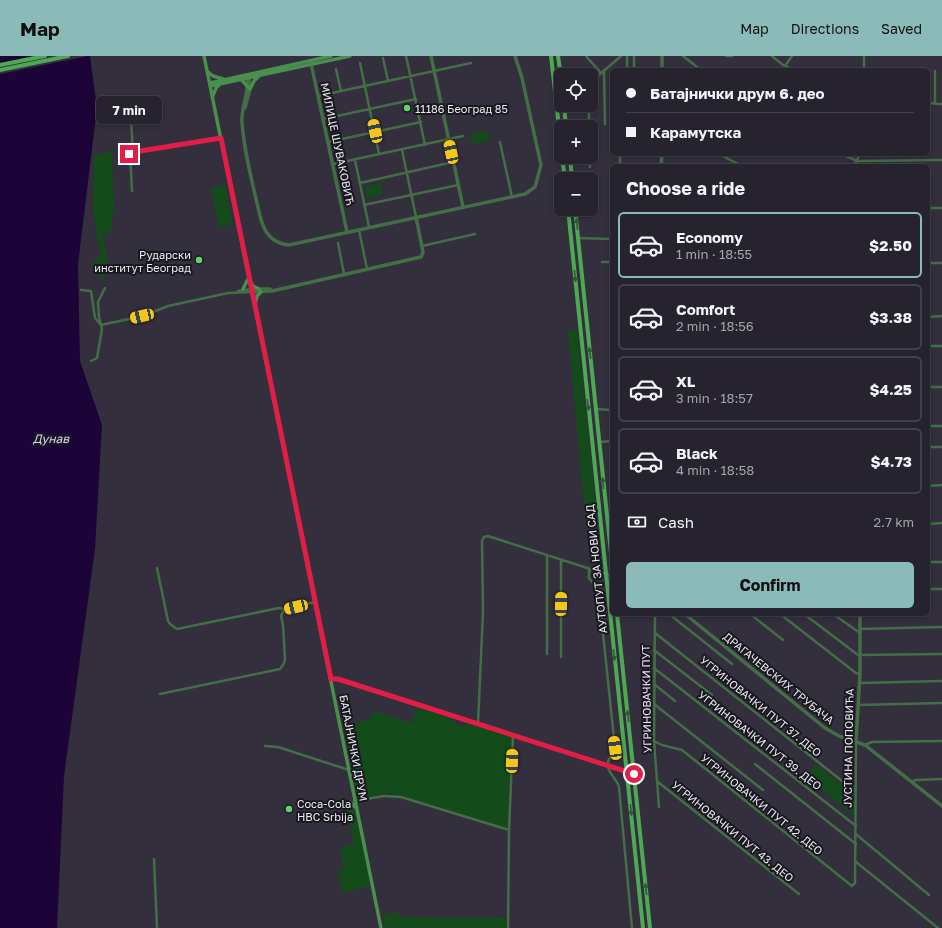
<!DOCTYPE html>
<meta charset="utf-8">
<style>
body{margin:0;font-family:"Golos Text",sans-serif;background:#322f3a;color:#f1f3f6;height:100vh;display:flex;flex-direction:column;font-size:15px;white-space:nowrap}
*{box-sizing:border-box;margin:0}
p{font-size:13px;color:#a4a4aa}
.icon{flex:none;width:22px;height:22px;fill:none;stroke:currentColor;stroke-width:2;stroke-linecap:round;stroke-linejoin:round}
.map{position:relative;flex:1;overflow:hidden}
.side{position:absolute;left:610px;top:108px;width:320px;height:452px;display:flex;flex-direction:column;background:#26232e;border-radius:6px;box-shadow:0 2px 6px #0003,0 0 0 1px #42404a}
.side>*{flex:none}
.top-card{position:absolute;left:610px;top:12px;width:320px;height:88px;border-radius:6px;box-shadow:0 2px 6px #0003,0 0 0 1px #42404a;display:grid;align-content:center;height:88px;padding:0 16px;background:#26232e}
.controls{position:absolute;left:554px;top:12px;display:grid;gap:8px}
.controls a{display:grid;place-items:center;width:44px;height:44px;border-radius:6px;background:#26232e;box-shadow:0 2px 6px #0003,0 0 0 1px #42404a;font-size:20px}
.end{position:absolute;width:18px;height:18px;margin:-9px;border:5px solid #e11d48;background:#fff;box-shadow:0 0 0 2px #fff}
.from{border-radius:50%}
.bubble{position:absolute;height:28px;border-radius:6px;background:#26232e;box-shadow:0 2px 6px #0003,0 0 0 1px #42404a;font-size:13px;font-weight:700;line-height:28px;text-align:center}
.car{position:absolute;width:12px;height:24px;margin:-12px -6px;border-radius:5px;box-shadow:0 0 3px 1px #0007;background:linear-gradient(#f5c518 24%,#345 0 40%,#f5c518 0 76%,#345 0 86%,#f5c518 0)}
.top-card b{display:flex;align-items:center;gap:14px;height:38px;font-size:15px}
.top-card b+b{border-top:1px solid #42404a}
.top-card i{width:10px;height:10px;background:#f1f3f6}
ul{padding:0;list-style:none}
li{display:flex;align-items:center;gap:12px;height:66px;margin:0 8px 6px;padding:0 8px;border:2px solid #42404a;border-radius:6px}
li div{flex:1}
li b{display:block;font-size:15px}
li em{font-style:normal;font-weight:700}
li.selected{border-color:#8bbbb9}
li>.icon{width:36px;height:36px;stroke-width:1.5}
h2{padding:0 16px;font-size:18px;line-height:48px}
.pay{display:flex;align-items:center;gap:10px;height:44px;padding:0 16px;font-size:15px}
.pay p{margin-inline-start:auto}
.primary-button{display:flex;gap:8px;margin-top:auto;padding:8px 16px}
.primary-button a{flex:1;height:46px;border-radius:6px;background:#8bbbb9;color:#111;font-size:16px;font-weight:700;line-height:46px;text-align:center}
header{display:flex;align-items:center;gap:24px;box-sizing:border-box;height:56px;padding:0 20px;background:#8bbbb9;color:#111}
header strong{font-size:19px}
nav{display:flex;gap:22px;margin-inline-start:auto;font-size:14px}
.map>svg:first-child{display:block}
.green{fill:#144b1a}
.water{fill:#1c0438}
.pier{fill:#332f3d}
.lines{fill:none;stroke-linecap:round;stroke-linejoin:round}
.minor{stroke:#446e46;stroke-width:2.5}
.tertiary{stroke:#446e46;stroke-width:3.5}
.secondary{stroke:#4a8f4e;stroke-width:3.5}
.primary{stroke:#4da954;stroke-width:4}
.oneway{fill:#315937}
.route{stroke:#e11d48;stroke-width:5}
.poi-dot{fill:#61d56a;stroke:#1a181f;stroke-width:1.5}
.labels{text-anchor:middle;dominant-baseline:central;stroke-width:4;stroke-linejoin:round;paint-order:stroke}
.poi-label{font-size:11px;fill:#ebe9f2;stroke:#1a181f;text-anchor:start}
.street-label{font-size:11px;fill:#ebe9f2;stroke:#1a181f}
.water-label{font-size:12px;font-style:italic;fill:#d9cdf6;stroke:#1a181f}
</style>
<header>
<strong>Map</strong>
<nav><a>Map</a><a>Directions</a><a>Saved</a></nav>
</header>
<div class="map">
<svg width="942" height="872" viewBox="0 0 942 872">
<rect width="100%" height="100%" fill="#332f3d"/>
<path class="green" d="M488,75L490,84L472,88L470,79Z
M112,95L114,154L111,163L112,175L109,177L103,178L108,207L103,226L91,208L100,200V194L93,156L94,99Z
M381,128L383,138L367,143L365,131Z
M226,129L232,169L219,171L211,132Z
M568,274H577L596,453L595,458L594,460L585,461Z
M417,651L452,662L455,668L464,671L466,667L511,681L507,770L504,772L430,748L389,737L357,743L346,681C352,670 358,665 370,662L374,655L412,667Z
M816,709L846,732L853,736L855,760L806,721Z
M349,748L355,755L370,830L342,837L338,816L344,812L340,792L354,788L346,749Z
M398,856L399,861L506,862V872H384L383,859Z"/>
<path class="water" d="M0,0H90L97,52L78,208L80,305L102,369L95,493L64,720L57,872H0Z"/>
<path class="pier" d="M34,0H88L0,18V7Z"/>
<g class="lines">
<path class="minor" d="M406,0L425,89
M586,0L601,17
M634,0V14
M683,0L701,14
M726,0H732
M772,0L783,9L794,14
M383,2L388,25
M360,7L379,98
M785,10L792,0
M336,13L341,35
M604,14L605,68
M627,14V0
M864,14V0
M935,15V47
M591,26L621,0
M318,40L471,7
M928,47L942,48
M589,49V71
M323,63L416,43
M131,65L133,96
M328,86L421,66
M500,86L512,141
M402,94L416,161
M719,98L742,110
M842,98L857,105L942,104
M590,101V111
M355,104L369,171
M333,108L463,80
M620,110V98
M854,110L860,98
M360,127L453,106
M132,135L130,97L221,82
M364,149L458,129
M928,152H942
M359,174L367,213
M578,182L612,183
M338,187L344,218
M422,190L475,178
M602,206H612
M928,207H942
M81,234L91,235L95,262L101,269L143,260L168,250L228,237L251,236
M238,235L251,233
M928,261L942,260
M928,290H942
M91,305L97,302L102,273L99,261L98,246L105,232
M928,331H942
M596,353L612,354
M928,370H942
M600,386L612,385
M928,391H942
M928,430L942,429
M928,468L942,467
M928,506H942
M157,512L168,565L170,568L177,573L279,552L284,553L315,546
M589,513V522L597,532L599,539L615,692C614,697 611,699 609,703C604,715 616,721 619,731L632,872
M928,533H942
M655,558L654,685L659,751
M669,558L732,608
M750,558L783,584
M780,558L856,617L860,618
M804,558L858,599L942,598
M833,558L860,577
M860,573L942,571
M655,577L856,736
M654,594L712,639
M547,598V499
M561,601V504
M654,612L856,770
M859,627L942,625
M654,628L675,645
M160,638L280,613L283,609L285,604L283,569L281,560L284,554
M654,648L763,734
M858,649L942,647
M478,667L483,556L482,485L484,481L488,480L606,518
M654,685L662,689L682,694L852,830L855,827L856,686
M865,689L872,686L942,685
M265,690L278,691L349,714
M755,708L856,788
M658,726L799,838
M912,726L915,724L942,723
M354,745L384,740L401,741L509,774
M857,779L929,839
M154,803L157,872
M856,806L938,872
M508,872L509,774L513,679"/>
<path class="tertiary" d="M431,0L463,151
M311,7L347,176
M662,14V0
M247,20C250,36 241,49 242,66C244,97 253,129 260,160C264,176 271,187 289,189L525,138L535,131L541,109L522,22L515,0
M245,52L250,33L249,19
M661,110L662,98
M251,233H270
M251,236L272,235L421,201L423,196L416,161
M606,518L612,520
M685,558L825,672L839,680L865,689L942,750
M331,623H338L634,718
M856,685L860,618V558"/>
<path class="secondary" d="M204,0L381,872
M208,16L213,20L223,23
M241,23L248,31
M210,27L331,0
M210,30L350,0
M250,33L254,25L260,19
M213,40L216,32L220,28
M251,226L253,230L259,233
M243,233L248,223
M255,249L257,240L261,236
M350,746L355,751"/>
<path class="primary" d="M551,0L561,89
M558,0L561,21
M0,9L45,0
M0,14L68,0
M564,49L566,71
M562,101L565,123
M570,101L572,123
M568,153L643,872
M575,153L612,507
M617,558L650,872"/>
</g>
<defs><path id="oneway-solid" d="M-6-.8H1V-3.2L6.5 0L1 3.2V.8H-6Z"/></defs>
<g class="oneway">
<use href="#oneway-solid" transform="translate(577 168) rotate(-96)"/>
<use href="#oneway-solid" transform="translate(575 220) rotate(84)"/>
<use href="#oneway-solid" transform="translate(590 297) rotate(-96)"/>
<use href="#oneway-solid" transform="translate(588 349) rotate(84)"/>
<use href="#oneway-solid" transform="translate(603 427) rotate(-95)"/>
<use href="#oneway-solid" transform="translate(614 599) rotate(84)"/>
<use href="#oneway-solid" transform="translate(628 660) rotate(-96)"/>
<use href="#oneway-solid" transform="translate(631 754) rotate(84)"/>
<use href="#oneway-solid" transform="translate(646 833) rotate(-96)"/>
</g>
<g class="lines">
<path class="route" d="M129,98L134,96L221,82L331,623H338L634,718"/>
</g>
<g class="poi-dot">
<circle cx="407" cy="52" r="4"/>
<circle cx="199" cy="204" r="4"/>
<circle cx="289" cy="753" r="4"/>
</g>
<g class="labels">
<g class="poi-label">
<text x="415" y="52">11186 Београд 85</text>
<text x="191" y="198" text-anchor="end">Рударски<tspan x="191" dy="13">институт Београд</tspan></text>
<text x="297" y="747">Coca-Cola<tspan x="297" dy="13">HBC Srbija</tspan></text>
</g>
<g class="street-label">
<text transform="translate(338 88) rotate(78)">МИЛИЦЕ ШУВАКОВИЋ</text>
<text transform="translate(596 513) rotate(-96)">АУТОПУТ ЗА НОВИ САД</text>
<text transform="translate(779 622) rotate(39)">ДРАГАЧЕВСКИХ ТРУБАЧА</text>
<text transform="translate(646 643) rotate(-91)">УГРИНОВАЧКИ ПУТ</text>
<text transform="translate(761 650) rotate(39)">УГРИНОВАЧКИ ПУТ 37. ДЕО</text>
<text transform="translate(760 684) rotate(38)">УГРИНОВАЧКИ ПУТ 39. ДЕО</text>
<text transform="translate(354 692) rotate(79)">БАТАЈНИЧКИ ДРУМ</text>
<text transform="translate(848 692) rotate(-89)">ЈУСТИНА ПОПОВИЋА</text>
<text transform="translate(762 748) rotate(39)">УГРИНОВАЧКИ ПУТ 42. ДЕО</text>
<text transform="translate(733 775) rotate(39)">УГРИНОВАЧКИ ПУТ 43. ДЕО</text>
</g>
<g class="water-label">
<text x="51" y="382">Дунав</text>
</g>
</g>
</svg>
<div class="controls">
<a><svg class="icon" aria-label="locate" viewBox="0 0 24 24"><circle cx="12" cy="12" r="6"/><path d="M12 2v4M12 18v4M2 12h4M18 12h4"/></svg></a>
<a>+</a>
<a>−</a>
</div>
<i class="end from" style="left:634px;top:718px"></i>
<i class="end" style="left:129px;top:98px"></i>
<div class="bubble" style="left:96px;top:40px;width:66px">7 min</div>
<i class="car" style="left:375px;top:75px;rotate:348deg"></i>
<i class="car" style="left:451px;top:96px;rotate:348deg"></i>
<i class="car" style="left:142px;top:260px;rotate:257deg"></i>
<i class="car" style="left:561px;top:548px;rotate:1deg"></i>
<i class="car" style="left:296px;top:551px;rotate:257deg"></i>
<i class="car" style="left:615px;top:692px;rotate:352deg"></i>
<i class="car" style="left:512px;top:705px;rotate:2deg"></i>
<div class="top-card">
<b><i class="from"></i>Батајнички друм 6. део</b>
<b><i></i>Карамутска</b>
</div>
<section class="side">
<h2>Choose a ride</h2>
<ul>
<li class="selected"><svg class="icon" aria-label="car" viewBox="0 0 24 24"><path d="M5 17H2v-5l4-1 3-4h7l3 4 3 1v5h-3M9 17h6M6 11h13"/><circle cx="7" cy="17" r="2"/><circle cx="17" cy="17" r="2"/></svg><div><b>Economy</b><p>1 min · 18:55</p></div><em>$2.50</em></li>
<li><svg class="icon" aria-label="car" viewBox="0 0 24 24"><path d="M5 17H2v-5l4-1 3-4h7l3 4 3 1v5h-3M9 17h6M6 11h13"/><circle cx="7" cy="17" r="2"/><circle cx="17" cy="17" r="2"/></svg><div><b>Comfort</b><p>2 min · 18:56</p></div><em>$3.38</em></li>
<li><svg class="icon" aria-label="car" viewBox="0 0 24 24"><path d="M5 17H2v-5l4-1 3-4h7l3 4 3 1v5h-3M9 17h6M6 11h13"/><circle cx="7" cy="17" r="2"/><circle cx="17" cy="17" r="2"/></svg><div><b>XL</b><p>3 min · 18:57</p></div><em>$4.25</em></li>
<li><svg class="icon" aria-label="car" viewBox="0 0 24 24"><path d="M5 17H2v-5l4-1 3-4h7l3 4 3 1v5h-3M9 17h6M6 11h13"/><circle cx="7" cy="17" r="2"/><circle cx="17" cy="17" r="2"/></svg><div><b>Black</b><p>4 min · 18:58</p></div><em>$4.73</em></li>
</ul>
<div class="pay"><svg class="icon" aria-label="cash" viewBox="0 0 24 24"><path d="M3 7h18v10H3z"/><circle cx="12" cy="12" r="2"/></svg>Cash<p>2.7 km</p></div>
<div class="primary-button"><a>Confirm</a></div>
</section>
</div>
